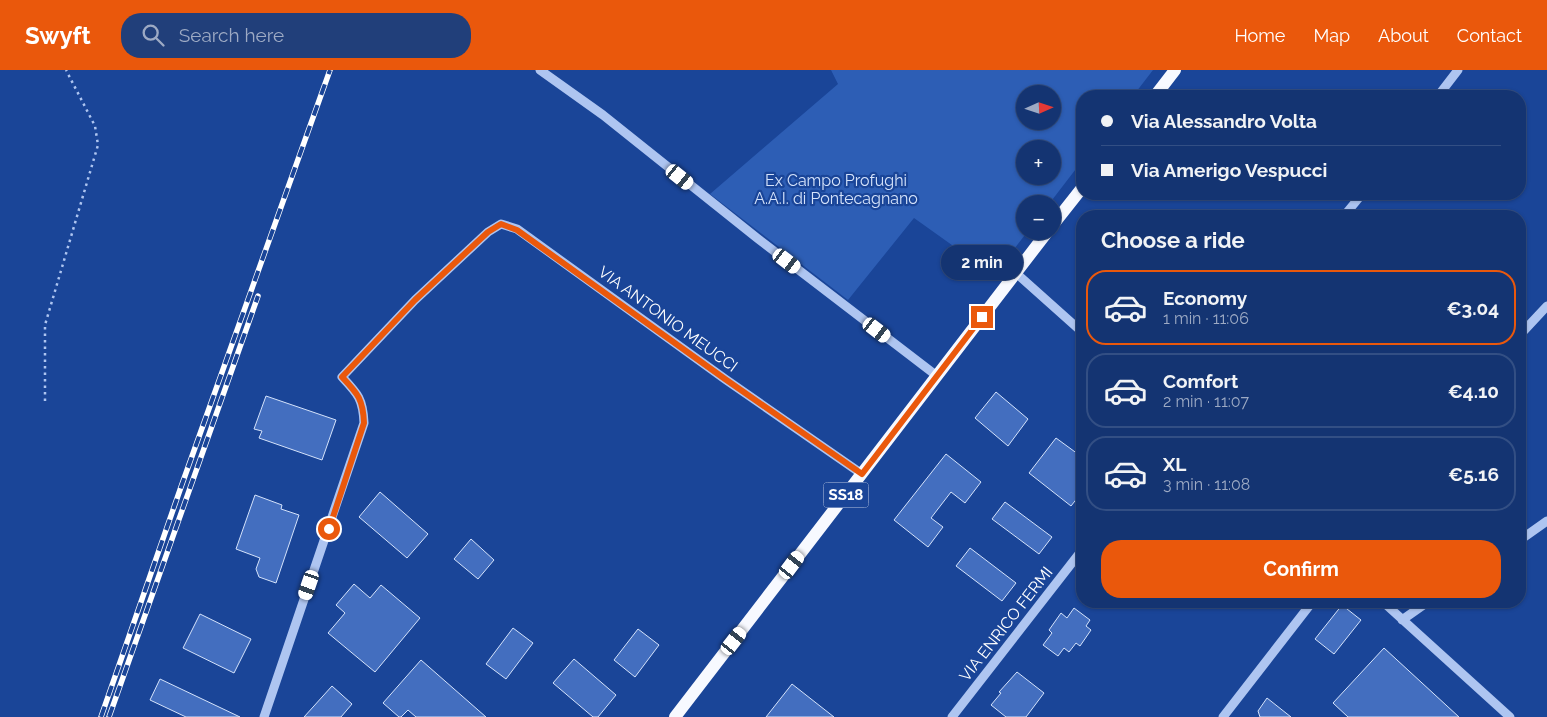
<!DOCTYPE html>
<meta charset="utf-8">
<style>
body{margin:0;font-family:Raleway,sans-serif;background:#213f7a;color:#f1f3f6;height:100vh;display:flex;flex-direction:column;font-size:19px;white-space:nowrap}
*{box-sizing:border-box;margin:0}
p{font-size:16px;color:#9daac4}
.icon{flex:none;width:28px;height:28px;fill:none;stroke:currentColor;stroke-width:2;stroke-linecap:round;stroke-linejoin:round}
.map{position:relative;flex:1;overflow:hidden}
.drawer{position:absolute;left:1076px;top:140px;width:450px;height:398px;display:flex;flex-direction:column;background:#143472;border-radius:20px;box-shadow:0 1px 4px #0004,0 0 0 1px #334f84}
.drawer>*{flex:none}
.top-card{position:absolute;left:1076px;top:20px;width:450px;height:110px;border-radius:20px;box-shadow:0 1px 4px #0004,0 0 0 1px #334f84;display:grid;align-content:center;height:110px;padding:0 25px;background:#143472}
.needle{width:32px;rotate:87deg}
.controls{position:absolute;left:1016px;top:15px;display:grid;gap:10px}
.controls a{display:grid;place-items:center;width:45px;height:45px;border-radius:50%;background:#143472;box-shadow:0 1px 4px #0004,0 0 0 1px #334f84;font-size:25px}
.end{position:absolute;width:22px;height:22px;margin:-11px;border:6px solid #ea580c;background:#fff;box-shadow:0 0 0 2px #fff}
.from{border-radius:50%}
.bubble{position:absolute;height:35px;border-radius:18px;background:#143472;box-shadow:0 1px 4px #0004,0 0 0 1px #334f84;font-size:16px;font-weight:700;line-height:35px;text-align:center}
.car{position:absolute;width:15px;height:30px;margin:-15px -8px;border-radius:6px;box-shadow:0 0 4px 1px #0007;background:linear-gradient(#fff 24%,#345 0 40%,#fff 0 76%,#345 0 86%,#fff 0)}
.top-card b{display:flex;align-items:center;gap:18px;height:48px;font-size:19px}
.top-card b+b{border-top:1px solid #334f84}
.top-card i{width:12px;height:12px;background:#f1f3f6}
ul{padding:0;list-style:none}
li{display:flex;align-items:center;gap:15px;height:75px;margin:0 10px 8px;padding:0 15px;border:2px solid #334f84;border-radius:20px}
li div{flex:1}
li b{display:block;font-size:19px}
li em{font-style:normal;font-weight:700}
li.active{border-color:#ea580c}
li>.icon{width:45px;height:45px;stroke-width:1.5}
h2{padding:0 25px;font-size:22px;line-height:60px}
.action{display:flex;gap:10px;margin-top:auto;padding:10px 25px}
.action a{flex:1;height:58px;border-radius:20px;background:#ea580c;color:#fff;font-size:20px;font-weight:700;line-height:58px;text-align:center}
header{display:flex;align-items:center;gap:30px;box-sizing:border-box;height:70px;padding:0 25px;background:#ea580c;color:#fff}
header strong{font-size:24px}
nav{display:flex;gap:28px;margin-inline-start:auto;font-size:18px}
.search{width:350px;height:45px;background:#213f7a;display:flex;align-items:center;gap:12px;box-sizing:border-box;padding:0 18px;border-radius:20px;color:#9daac4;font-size:19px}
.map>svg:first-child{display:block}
.green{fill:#2d5eb5;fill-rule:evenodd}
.building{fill:#436ebf;stroke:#d5e3fb}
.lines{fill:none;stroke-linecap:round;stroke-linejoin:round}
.path{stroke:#aec5f1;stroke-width:2.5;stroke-dasharray:2.5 4;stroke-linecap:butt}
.minor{stroke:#aec5f1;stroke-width:9}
.major{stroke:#f7f9ff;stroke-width:12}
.rail-casing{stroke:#fff;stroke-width:5.5}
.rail{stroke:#1a4598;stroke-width:4;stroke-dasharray:11;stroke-linecap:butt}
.route{stroke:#ea580c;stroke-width:6}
.labels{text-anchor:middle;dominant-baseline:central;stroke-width:4.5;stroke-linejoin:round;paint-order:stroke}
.shield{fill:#1a4598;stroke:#bac7e0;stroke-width:1}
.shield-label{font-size:15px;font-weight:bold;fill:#fff}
.park-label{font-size:16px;fill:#d5e3fb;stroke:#1a4598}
.street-label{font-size:16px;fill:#fff;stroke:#1a4598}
</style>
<header>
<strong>Swyft</strong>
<div class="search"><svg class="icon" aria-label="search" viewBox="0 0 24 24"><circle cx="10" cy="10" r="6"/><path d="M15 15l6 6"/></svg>Search here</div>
<nav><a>Home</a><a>Map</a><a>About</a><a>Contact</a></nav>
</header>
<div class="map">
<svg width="1547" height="647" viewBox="0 0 1547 647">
<rect width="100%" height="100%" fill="#1a4598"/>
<path class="green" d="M831,0H1153L1133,26H1082V91L1049,134H1025V161H1028L994,205L914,148L848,230L710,124L838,14ZM1025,24H1052V51H1025ZM1025,79H1052V106H1025Z"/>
<path class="building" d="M996,322L1028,349L1008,376L975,348Z
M266,326L336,350L322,390L259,368L262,361L254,359Z
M1056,368L1082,387V422L1071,436L1029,403Z
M946,384L981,412L965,433L951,422L931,448L943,457L928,477L894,450Z
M380,422L428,464L407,488L359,447Z
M255,425L282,435L281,439L299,445L276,513L259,507L256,499L260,488L236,479Z
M1005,432L1052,467L1039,484L992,449Z
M471,469L494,490L478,509L454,489Z
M970,478L1016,513L1002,531L956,496Z
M354,514L370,528L381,515L420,548L375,602L328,563L345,543L336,535Z
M1342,535L1361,550L1334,584L1315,569Z
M1074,538L1090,550L1086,556L1091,560L1080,576L1076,573L1069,582L1064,578L1058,586L1043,575L1052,563L1049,560L1061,543L1067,548Z
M200,544L251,569L234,603L183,578Z
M513,558L533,573L506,609L486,594Z
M638,559L659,575L635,607L614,590Z
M1384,578L1459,647H1348L1333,633Z
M574,589L616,625L598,647H593L553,613Z
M421,590L486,647H416L408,640L401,647H399L383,633Z
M1017,602L1044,623L1026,647H1006L991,635L1001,623L999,622Z
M160,609L240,647H186L150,630Z
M792,614L834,647H766Z
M332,616L352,634L341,647H304Z
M1267,628L1291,647H1260L1258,641Z"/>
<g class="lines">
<path class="path" d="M45,331V255L98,75L95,56L66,0"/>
<path class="minor" d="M540,0L603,45L757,168L937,306
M1438,26L1458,0
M1344,146L1362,124
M1016,203L1082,262
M1520,265L1547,236
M1520,470L1547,451
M1382,531L1510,647
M1402,550L1429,531
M264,647L364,353C363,329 358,324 342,307L415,230L488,162L501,154L517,159L725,309L862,404
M952,647L1082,480
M1223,647L1313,531"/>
<path class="major" d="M1155,26L1175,0
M1052,156L1082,118
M675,647L1048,161"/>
<g class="rail-casing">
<path id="rail" d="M101,647L181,417L330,0
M109,647L258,226"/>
</g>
<use href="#rail" class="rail"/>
</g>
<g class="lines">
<path class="route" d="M329,459L364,353C363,329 358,324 342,307L415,230L488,162L501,154L517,160L725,309L862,404L982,247"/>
</g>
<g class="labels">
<rect class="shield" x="823.5" y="412.5" width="45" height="25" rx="4"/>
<g class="shield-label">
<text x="846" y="425">SS18</text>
</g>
<g class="park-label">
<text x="836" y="110">Ex Campo Profughi<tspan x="836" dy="18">A.A.I. di Pontecagnano</tspan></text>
</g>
<g class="street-label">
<text transform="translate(668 249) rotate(36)">VIA ANTONIO MEUCCI</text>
<text transform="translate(1006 554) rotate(-52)">VIA ENRICO FERMI</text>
</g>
</g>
</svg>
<div class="controls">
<a><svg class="needle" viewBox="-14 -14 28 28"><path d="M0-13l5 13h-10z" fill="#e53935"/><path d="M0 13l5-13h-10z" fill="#9daac4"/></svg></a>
<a>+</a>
<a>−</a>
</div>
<i class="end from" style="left:329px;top:459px"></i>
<i class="end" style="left:982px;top:247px"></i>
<div class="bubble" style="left:941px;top:175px;width:82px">2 min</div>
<i class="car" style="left:680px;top:107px;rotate:129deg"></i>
<i class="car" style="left:787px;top:191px;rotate:127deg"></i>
<i class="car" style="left:877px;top:260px;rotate:127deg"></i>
<i class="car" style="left:792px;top:495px;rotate:37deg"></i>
<i class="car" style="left:309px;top:515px;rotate:199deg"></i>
<i class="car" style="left:734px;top:571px;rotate:38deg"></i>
<div class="top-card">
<b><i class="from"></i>Via Alessandro Volta</b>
<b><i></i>Via Amerigo Vespucci</b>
</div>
<section class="drawer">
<h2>Choose a ride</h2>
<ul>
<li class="active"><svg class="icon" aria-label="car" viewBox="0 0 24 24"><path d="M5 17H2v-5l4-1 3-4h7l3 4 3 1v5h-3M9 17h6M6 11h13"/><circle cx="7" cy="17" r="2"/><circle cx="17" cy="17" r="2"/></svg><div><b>Economy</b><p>1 min · 11:06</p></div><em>€3.04</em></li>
<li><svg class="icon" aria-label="car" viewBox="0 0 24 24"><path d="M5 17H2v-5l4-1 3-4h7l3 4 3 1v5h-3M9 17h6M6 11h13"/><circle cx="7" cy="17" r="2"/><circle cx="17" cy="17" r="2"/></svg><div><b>Comfort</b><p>2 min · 11:07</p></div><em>€4.10</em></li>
<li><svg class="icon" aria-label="car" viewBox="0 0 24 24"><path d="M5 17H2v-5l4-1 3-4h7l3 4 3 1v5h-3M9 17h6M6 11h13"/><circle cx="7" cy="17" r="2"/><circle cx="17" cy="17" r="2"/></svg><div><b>XL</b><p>3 min · 11:08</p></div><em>€5.16</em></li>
</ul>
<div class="action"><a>Confirm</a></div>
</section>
</div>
